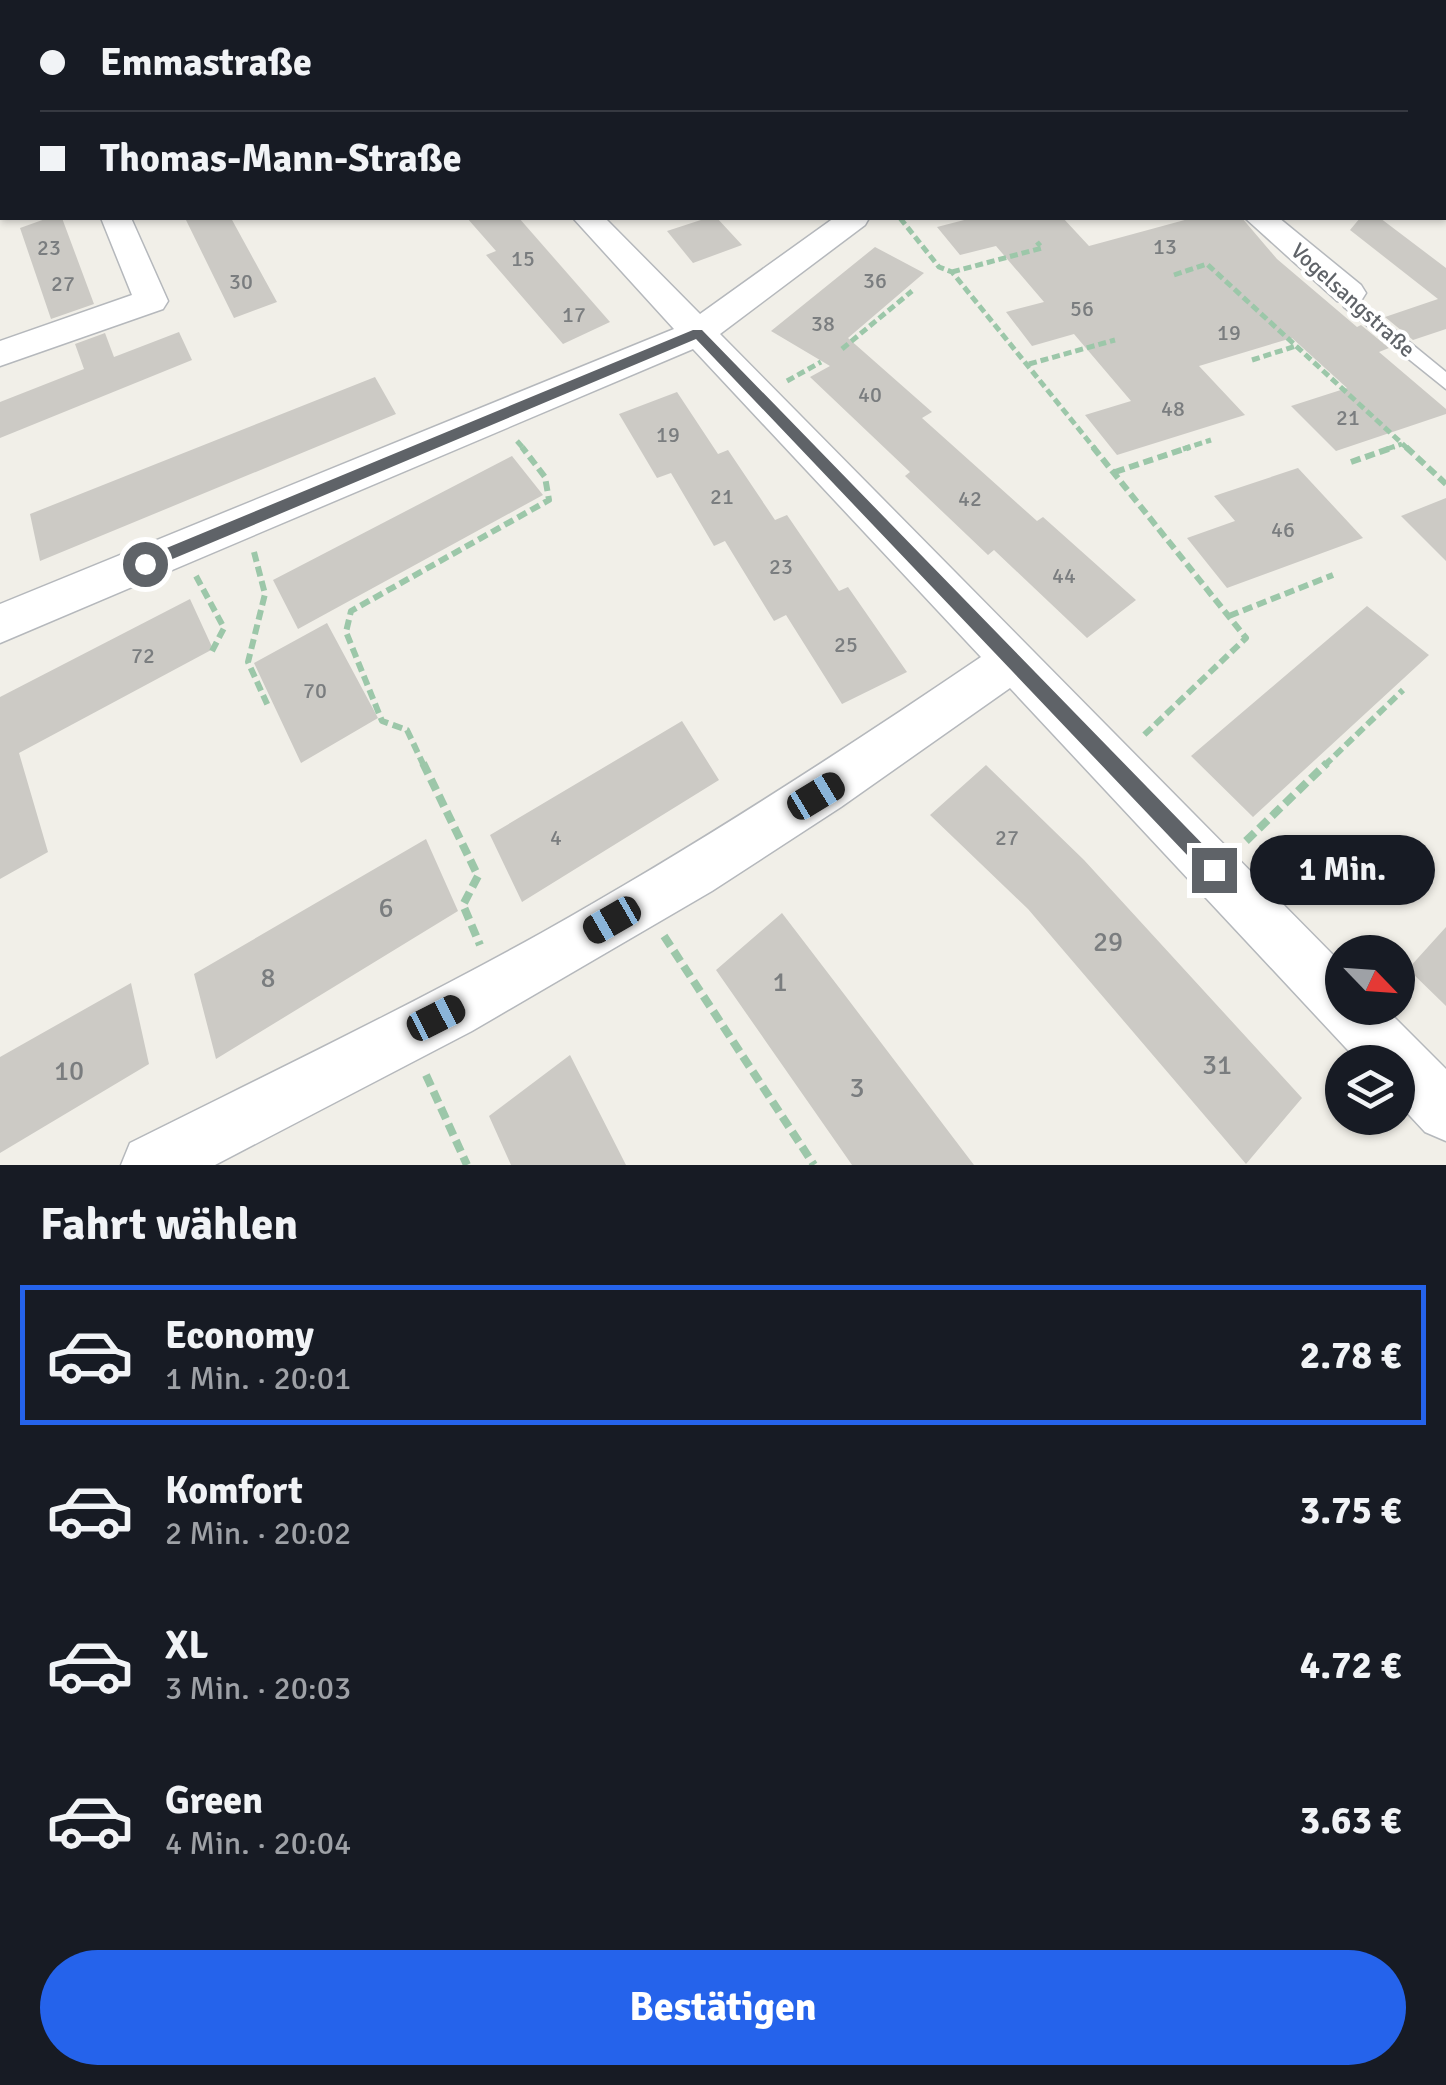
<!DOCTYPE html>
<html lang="de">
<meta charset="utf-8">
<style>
body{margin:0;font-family:Signika,sans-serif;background:#242831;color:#f1f3f6;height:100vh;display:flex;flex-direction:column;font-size:38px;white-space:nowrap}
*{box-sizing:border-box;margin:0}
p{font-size:32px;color:#9ea1a6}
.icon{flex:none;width:55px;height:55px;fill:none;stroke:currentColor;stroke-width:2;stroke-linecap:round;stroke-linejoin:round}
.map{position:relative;height:1165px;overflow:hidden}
.side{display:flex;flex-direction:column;background:#171b24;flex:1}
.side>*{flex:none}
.top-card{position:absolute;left:0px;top:0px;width:1448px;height:220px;box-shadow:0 2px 8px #0004;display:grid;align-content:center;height:220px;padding:0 40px;background:#171b24}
.needle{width:65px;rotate:115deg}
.controls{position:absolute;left:1325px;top:935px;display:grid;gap:20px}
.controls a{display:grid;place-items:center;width:90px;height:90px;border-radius:50%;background:#171b24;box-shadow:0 2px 8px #0004;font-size:50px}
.end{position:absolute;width:45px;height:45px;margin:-22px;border:12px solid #5f6368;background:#fff;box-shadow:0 0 0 5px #fff}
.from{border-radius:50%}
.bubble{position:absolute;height:70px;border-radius:35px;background:#171b24;box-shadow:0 2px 8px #0004;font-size:32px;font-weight:700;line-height:70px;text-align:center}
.car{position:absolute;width:30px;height:60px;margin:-30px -15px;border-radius:12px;box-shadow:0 0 8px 2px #0007;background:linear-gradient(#222 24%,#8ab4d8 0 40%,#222 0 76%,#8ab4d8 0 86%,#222 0)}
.top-card b{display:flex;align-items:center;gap:35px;height:95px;font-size:38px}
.top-card b+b{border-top:2px solid #363941}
.top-card i{width:25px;height:25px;background:#f1f3f6}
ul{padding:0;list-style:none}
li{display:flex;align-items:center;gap:30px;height:140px;margin:0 20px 15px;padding:0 20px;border:5px solid transparent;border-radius:0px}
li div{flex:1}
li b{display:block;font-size:38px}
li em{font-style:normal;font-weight:700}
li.active{border-color:#2563eb}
li>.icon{width:90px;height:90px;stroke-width:1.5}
h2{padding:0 40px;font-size:45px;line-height:120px}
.button{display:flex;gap:20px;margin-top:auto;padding:20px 40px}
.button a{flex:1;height:115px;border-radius:60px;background:#2563eb;color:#fff;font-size:40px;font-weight:700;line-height:115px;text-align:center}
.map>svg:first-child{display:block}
.building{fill:#cccac5}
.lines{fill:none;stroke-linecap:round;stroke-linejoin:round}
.service-casing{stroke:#b5b8bc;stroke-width:3}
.minor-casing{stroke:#b5b8bc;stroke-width:3}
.path-far3{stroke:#9cc7a9;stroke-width:4;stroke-dasharray:6 4;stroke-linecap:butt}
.path-far2{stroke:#9cc7a9;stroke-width:5;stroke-dasharray:8 4;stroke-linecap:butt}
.path-far1{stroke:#9cc7a9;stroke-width:6;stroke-dasharray:10 5;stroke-linecap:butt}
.path{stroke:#9cc7a9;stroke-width:8;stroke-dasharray:12 6;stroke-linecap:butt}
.service{fill:#fff;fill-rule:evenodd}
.minor{fill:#fff;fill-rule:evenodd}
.route{fill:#5f6368}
.labels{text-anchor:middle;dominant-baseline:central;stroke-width:8;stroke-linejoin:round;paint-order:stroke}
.number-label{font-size:22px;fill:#7a7d7f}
.far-street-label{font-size:22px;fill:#5f6368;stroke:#fff}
.near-number-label{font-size:28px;fill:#7a7d7f}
</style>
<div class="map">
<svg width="1446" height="1165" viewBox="0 0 1446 1165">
<rect width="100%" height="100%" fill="#f1efe8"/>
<path class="building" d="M48,218H62L94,304L51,319L20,228Z
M185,218H231L277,302L234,318Z
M467,218H519L610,322L563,344L486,255L496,251Z
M707,218H717L742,245L693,263L667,231Z
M972,218H1063L1089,246L1192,218H1242L1277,259L1357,327L1361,325L1389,348L1379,352L1446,409V414L1336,451L1291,406L1347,388L1292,338L1199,366L1245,415L1117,455L1085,415L1131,401L1074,334L1032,346L1006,312L1044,302L996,246L960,255L937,227Z
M1360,218H1380L1446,268V329L1413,340L1385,317L1438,299L1350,230Z
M875,247L924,273L848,338L932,412L922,418L1037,521L1043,517L1136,600L1087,638L994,550L988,555L905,476L910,472L810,377L830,366L771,331Z
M179,332L192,360L0,438V402L84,369L75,344L105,333L114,357Z
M375,377L396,414L40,561L30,514Z
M677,392L718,454L728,450L775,520L787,515L839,591L848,587L907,672L842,704L786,615L774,621L725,541L714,546L671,473L657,478L619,414Z
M512,456L543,495L298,629L273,580Z
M1298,468L1363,538L1227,588L1187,538L1235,521L1214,496Z
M1446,498V561L1401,516Z
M190,599L213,649L19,753L48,852L0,879V697Z
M1367,606L1429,655L1253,817L1191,756Z
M327,623L378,718L301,763L254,663Z
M682,721L719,780L522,902L490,835Z
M986,765L1084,860L1302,1098L1246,1164L1028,909L930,815Z
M426,839L458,911L216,1059L194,974Z
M782,913L844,994L974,1165H852L716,970Z
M1446,927V1006L1408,969Z
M131,983L149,1064L0,1153V1057Z
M570,1055L626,1165H511L489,1116Z"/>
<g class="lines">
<g class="service-casing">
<path id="service" d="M703,0H717L718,2H704Z
M1349,287L1355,289L1359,301L1446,372V389L1344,307L1340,293Z"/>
</g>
<g class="minor-casing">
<path id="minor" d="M369,0H395L396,2H371Z
M1242,0H1269L1270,2H1244Z
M0,38L2,39V54H0Z
M1445,91H1446V107H1445Z
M101,218H131L168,301L163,309L0,366V341L132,295Z
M573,218H605L700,314L834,218H869L865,225L720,334L1342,964V1008H1385L1446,1069V1141L1425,1132L1398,1103V1062H1359L1010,688L841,807L712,891L472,1031L215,1165H121L130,1143C268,1074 408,1007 543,932C693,848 838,754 981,657L693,349L0,643V604L674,329Z
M1245,218H1279L1361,285L1366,293L1361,301L1349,304L1337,301Z"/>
</g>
<path class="path-far3" d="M16,2L21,0"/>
<path class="path-far2" d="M900,218L939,267L952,272L1095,449
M952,272L1042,248L1037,242
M1174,275L1207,264L1408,449
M842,349L912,291
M1252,360L1296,346
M1029,364L1115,340
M787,381L821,362
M517,441L524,449
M1183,449L1211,440
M1387,449L1402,444"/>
<path class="path-far1" d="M1093,447L1246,638L1143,736
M1406,447L1446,484
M1351,462L1394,447
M1115,472L1190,447
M254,552L265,594L248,662L268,706
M196,576L224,628L211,653
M1229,616L1333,575
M424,766L407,730L382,721L346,632L351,611L549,500L545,477L522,447
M1324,766L1403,690"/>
<path class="path" d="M423,763L478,876L463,905L480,945
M1246,841L1327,763
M664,936L814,1165
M426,1075L467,1165"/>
<use href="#service" class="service"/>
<use href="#minor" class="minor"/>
</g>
<path class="route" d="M693,330H702L1221,863V877H1208L696,339L151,568H140L137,564L140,559Z"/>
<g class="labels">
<g class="number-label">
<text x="1165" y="246">13</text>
<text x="49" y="247">23</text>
<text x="523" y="258">15</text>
<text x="875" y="280">36</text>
<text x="241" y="281">30</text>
<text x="63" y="283">27</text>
<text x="1082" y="308">56</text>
<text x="574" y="314">17</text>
<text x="823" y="323">38</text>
<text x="1229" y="332">19</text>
<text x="870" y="394">40</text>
<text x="1173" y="408">48</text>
<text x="1348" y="417">21</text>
<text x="668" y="434">19</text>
<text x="722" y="496">21</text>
<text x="970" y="498">42</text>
<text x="1283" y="529">46</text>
<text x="781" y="566">23</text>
<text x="1064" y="575">44</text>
<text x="846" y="644">25</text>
<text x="143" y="655">72</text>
<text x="315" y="690">70</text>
<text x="556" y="837">4</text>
<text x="1007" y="837">27</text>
</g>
<g class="far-street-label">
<text transform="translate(1353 300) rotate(42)">Vogelsangstraße</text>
</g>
<g class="near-number-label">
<text x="386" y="908">6</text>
<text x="1108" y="942">29</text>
<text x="268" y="978">8</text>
<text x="780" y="982">1</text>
<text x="1217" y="1065">31</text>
<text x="69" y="1071">10</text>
<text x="857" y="1088">3</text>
</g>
</g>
</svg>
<div class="controls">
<a><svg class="needle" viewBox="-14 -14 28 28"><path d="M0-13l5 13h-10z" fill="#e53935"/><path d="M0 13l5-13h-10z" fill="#9ea1a6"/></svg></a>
<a><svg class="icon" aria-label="layers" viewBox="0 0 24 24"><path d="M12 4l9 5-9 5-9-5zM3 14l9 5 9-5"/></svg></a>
</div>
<i class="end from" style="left:145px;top:564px"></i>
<i class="end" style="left:1214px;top:870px"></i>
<div class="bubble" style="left:1250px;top:835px;width:185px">1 Min.</div>
<i class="car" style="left:816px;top:796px;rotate:59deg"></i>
<i class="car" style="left:612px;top:920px;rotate:240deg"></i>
<i class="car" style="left:436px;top:1018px;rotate:63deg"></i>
<div class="top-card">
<b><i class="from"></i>Emmastraße</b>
<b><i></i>Thomas-Mann-Straße</b>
</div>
</div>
<section class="side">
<h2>Fahrt wählen</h2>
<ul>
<li class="active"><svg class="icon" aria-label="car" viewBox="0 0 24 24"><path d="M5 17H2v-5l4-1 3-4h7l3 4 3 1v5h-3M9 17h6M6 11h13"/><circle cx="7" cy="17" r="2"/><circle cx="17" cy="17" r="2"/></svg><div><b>Economy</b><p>1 Min. · 20:01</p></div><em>2.78 €</em></li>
<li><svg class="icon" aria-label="car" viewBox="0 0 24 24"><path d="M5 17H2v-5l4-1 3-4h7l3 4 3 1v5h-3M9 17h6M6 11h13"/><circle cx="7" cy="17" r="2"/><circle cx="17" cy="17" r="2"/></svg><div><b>Komfort</b><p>2 Min. · 20:02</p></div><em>3.75 €</em></li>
<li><svg class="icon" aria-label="car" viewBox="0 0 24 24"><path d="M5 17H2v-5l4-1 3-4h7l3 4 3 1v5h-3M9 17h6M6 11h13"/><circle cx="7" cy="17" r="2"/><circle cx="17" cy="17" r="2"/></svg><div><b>XL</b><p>3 Min. · 20:03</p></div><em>4.72 €</em></li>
<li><svg class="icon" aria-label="car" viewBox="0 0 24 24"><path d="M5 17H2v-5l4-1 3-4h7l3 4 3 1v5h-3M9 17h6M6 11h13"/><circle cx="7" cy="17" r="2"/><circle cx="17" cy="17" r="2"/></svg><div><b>Green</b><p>4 Min. · 20:04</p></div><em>3.63 €</em></li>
</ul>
<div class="button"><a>Bestätigen</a></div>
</section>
